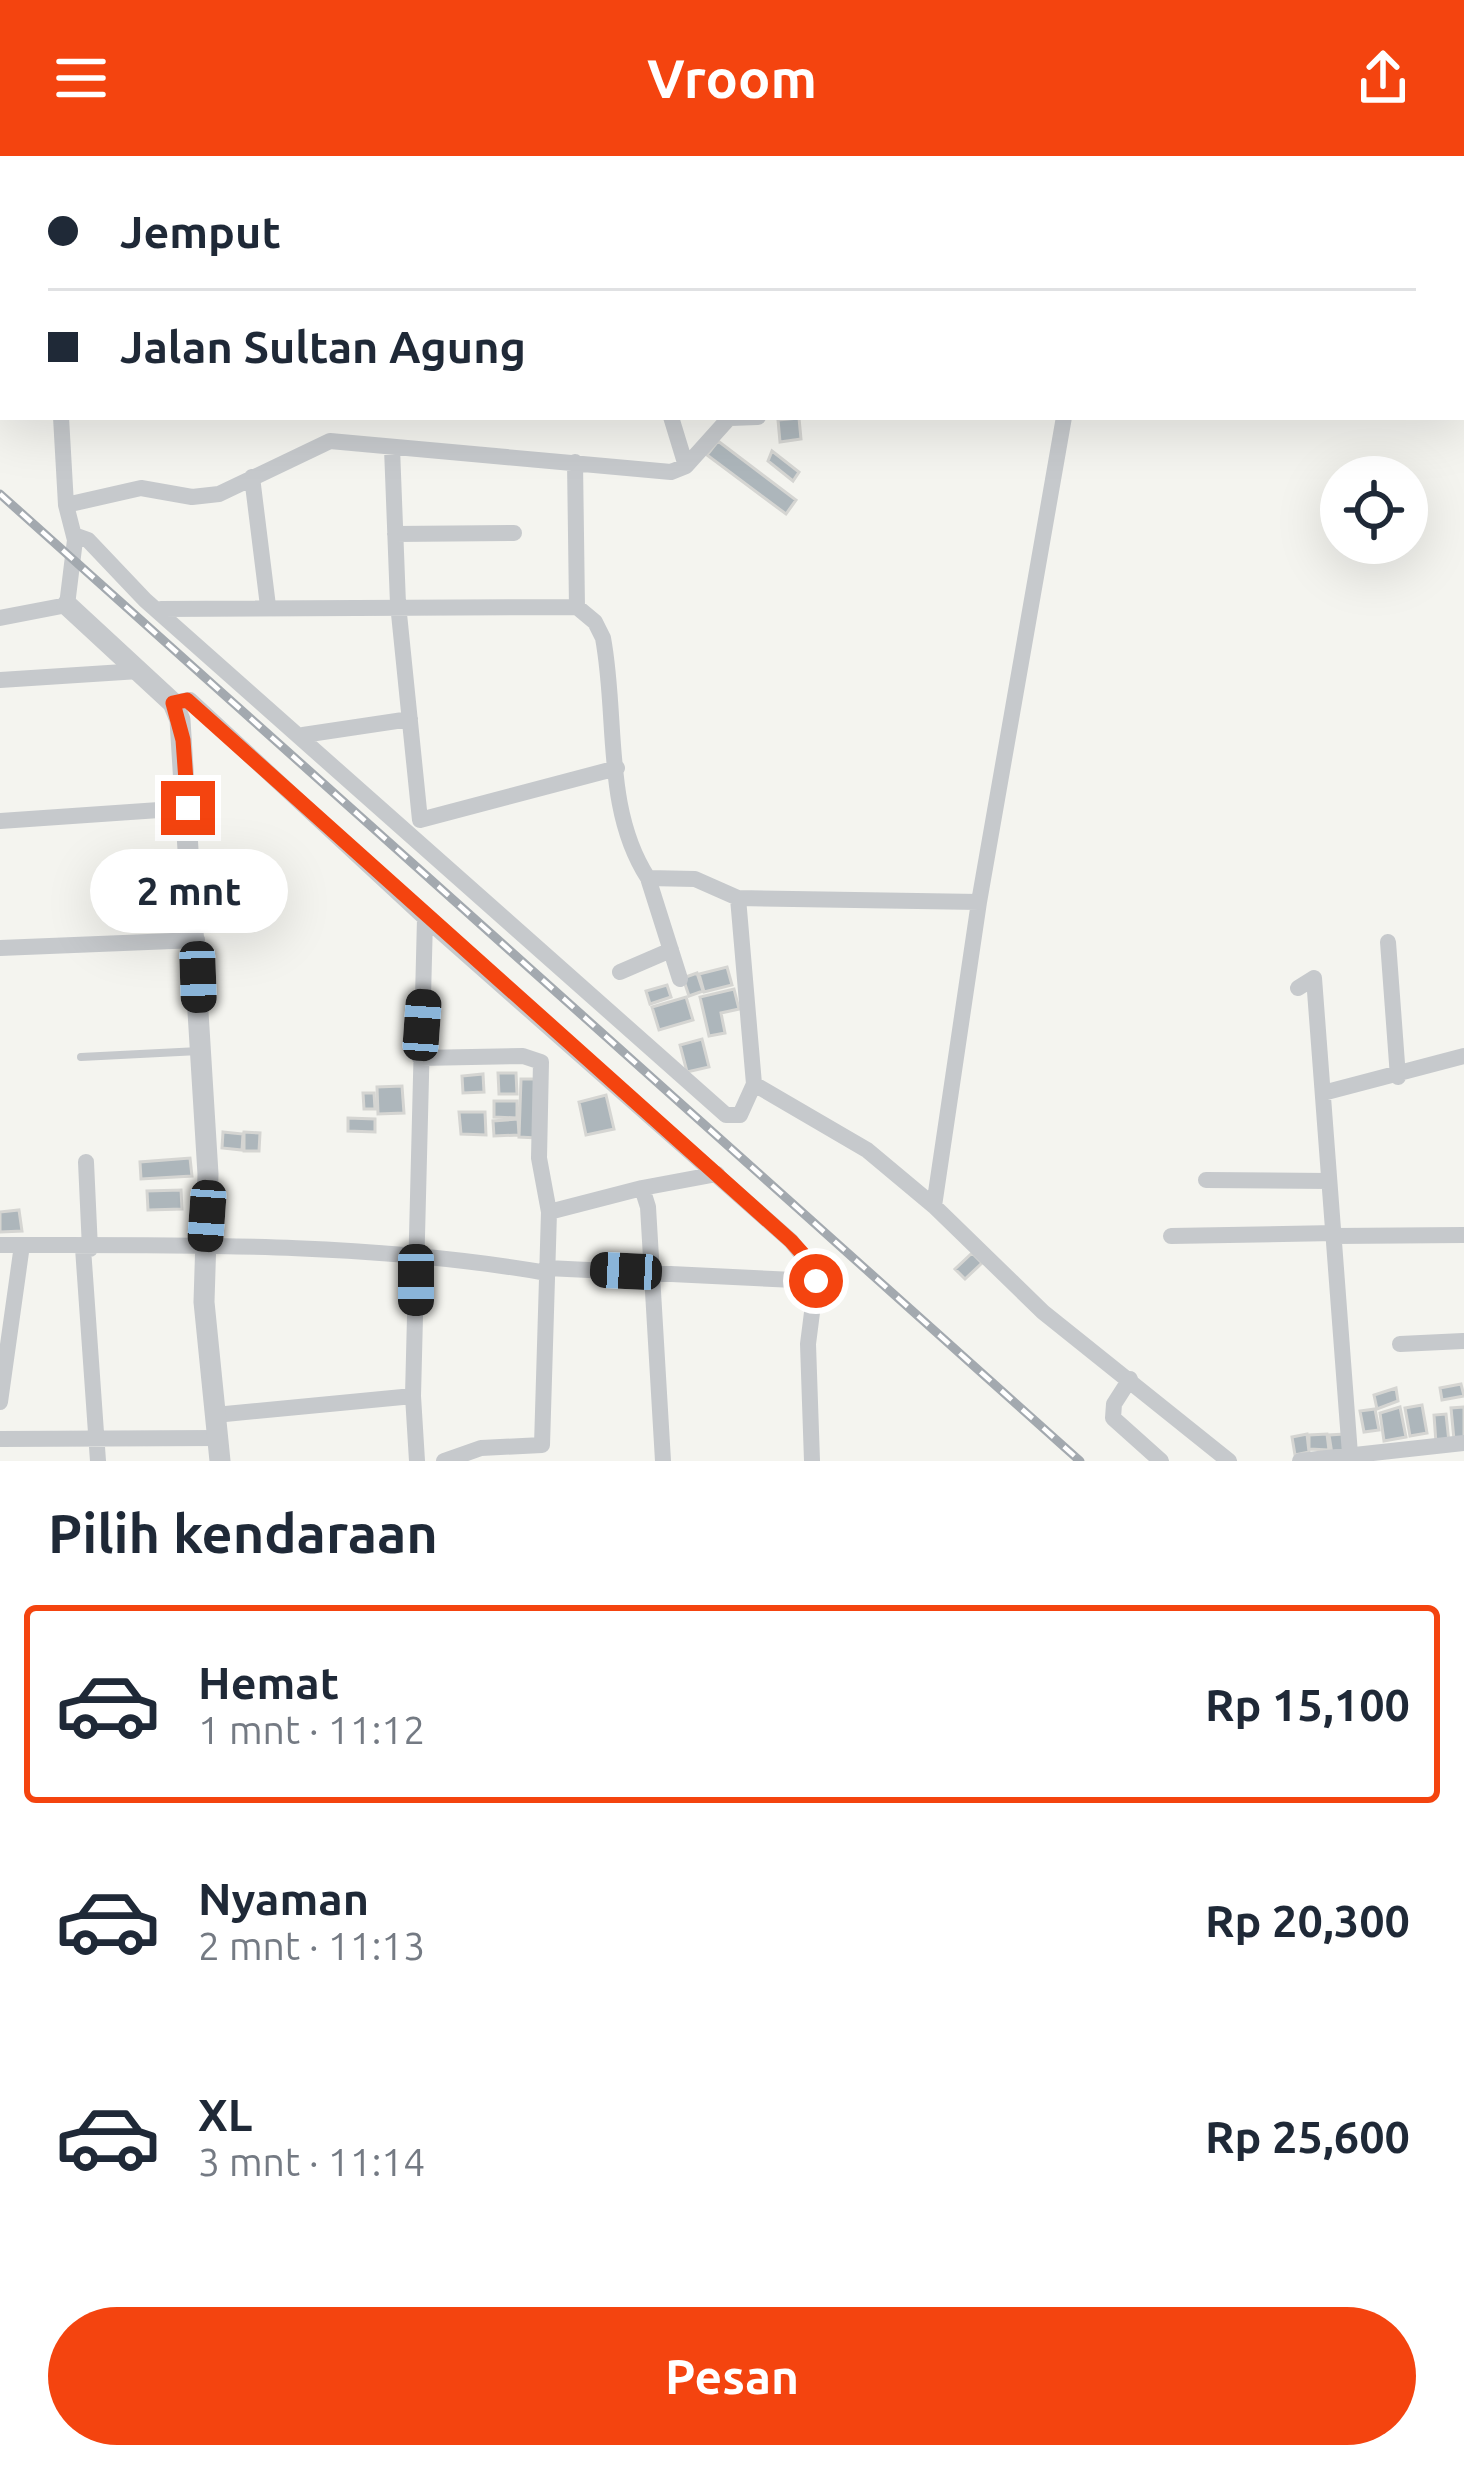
<!DOCTYPE html>
<html lang="id">
<meta charset="utf-8">
<style>
body{margin:0;font-family:Ubuntu,sans-serif;background:#f6f6f7;color:#1f2937;height:100vh;display:flex;flex-direction:column;font-size:45px;white-space:nowrap}
*{box-sizing:border-box;margin:0}
p{font-size:39px;color:#747a83}
.icon{flex:none;width:66px;height:66px;fill:none;stroke:currentColor;stroke-width:2;stroke-linecap:round;stroke-linejoin:round}
.map{position:relative;height:1305px;overflow:hidden}
.panel{display:flex;flex-direction:column;background:#fff;flex:1}
.panel>*{flex:none}
.guide{position:absolute;left:0px;top:0px;width:1464px;height:264px;box-shadow:0 12px 48px #0002;display:grid;align-content:center;height:264px;padding:0 48px;background:#fff}
.buttons{position:absolute;left:1320px;top:300px;display:grid;gap:24px}
.buttons a{display:grid;place-items:center;width:108px;height:108px;border-radius:50%;background:#fff;box-shadow:0 12px 48px #0002;font-size:60px}
.end{position:absolute;width:54px;height:54px;margin:-27px;border:15px solid #f4440f;background:#fff;box-shadow:0 0 0 6px #fff}
.from{border-radius:50%}
.bubble{position:absolute;height:84px;border-radius:42px;background:#fff;box-shadow:0 12px 48px #0002;font-size:39px;font-weight:600;line-height:84px;text-align:center}
.car{position:absolute;width:36px;height:72px;margin:-36px -18px;border-radius:15px;box-shadow:0 0 9px 3px #0007;background:linear-gradient(#222 24%,#8ab4d8 0 40%,#222 0 76%,#8ab4d8 0 86%,#222 0)}
.guide b{display:flex;align-items:center;gap:42px;height:114px;font-size:45px}
.guide b+b{border-top:3px solid #e0e1e3}
.guide i{width:30px;height:30px;background:#1f2937}
ul{padding:0;list-style:none}
li{display:flex;align-items:center;gap:36px;height:198px;margin:0 24px 18px;padding:0 24px;border:6px solid transparent;border-radius:12px}
li div{flex:1}
li b{display:block;font-size:45px}
li em{font-style:normal;font-weight:600}
li.selected{border-color:#f4440f}
li>.icon{width:108px;height:108px;stroke-width:1.5}
h2{padding:0 48px;font-size:54px;line-height:144px}
.cta{display:flex;gap:24px;margin-top:auto;padding:24px 48px}
.cta a{flex:1;height:138px;border-radius:72px;background:#f4440f;color:#fff;font-size:48px;font-weight:600;line-height:138px;text-align:center}
header{display:flex;justify-content:space-between;align-items:center;height:156px;padding:0 48px;background:#f4440f;color:#fff;font-size:54px;font-weight:600}
.map>svg:first-child{display:block}
.lines{fill:none;stroke-linecap:round;stroke-linejoin:round}
.stream{stroke:#becacf;stroke-width:4.5}
.building{fill:#adb6bb;stroke:#d5d5d2;stroke-width:3}
.service{stroke:#c6c9cc;stroke-width:8}
.minor{stroke:#c6c9cc;stroke-width:16}
.tertiary{stroke:#c6c9cc;stroke-width:21}
.rail-casing{stroke:#a3a9af;stroke-width:9}
.rail{stroke:#fff;stroke-width:4.5;stroke-dasharray:14;stroke-linecap:butt}
.route{stroke:#f4440f;stroke-width:15}
</style>
<header><svg class="icon" aria-label="menu" viewBox="0 0 24 24"><path d="M4 6h16M4 12h16M4 18h16"/></svg>Vroom<svg class="icon" aria-label="share" viewBox="0 0 24 24"><path d="M12 15V3M7 8l5-5 5 5M5 13v7h14v-7"/></svg></header>
<div class="map">
<svg width="1464" height="1305" viewBox="0 0 1464 1305">
<rect width="100%" height="100%" fill="#f4f4ef"/>
<g class="lines">
<path class="stream" d="M1345,0L1347,3"/>
</g>
<path class="building" d="M799,262L801,283L780,286L778,264Z
M718,285L796,344L786,358L707,299Z
M772,295L799,316L793,325L768,305Z
M727,811L732,829L704,836L699,818Z
M697,817L703,835L689,840L683,822Z
M667,829L671,841L650,848L646,835Z
M734,833L739,853L721,857L725,877L709,880L700,841Z
M686,841L693,864L659,874L652,851Z
M702,883L709,911L687,916L680,889Z
M498,917H516L517,938H499Z
M483,918L484,936L463,937L462,920Z
M521,923H539L537,982L519,981Z
M402,930L404,957L378,958L377,931Z
M363,937H374L375,953H364Z
M606,939L614,973L586,979L579,946Z
M494,945H517V962L494,961Z
M459,956H485L486,979L461,978Z
M348,962L375,963V976L348,975Z
M518,963L519,979L494,980L493,965Z
M223,976L243,978L242,994L222,992Z
M244,976L260,977L259,995H244Z
M190,1002L192,1020L141,1023L140,1006Z
M181,1034L182,1053L148,1054L147,1035Z
M19,1054L22,1075L0,1076V1056Z
M972,1097L982,1107L965,1123L955,1113Z
M1461,1228L1464,1240L1442,1244L1440,1232Z
M1396,1232L1398,1245L1377,1253L1374,1239Z
M1422,1249L1427,1277L1410,1280L1405,1252Z
M1400,1251L1406,1281L1384,1285L1380,1257Z
M1464,1251V1284H1454L1451,1252Z
M1375,1253L1379,1274L1364,1276L1360,1255Z
M1446,1258L1449,1286L1436,1287L1434,1259Z
M1307,1278L1309,1296L1295,1299L1292,1281Z
M1327,1278L1329,1294L1309,1293V1279Z
M1344,1278L1346,1296L1332,1298L1329,1279Z"/>
<g class="lines">
<path class="service" d="M81,901L199,895"/>
<path class="minor" d="M1089,0V3
M1461,49H1464
M671,261L686,310
M1064,261L979,746L934,1050L1043,1156L1229,1305
M730,262L758,261
M392,292L398,448L420,664L617,612
M575,306L577,451
M252,321L268,450
M66,349L141,332L192,341L219,338L330,285L671,316L686,310L730,261
M395,378L514,377
M74,379L88,384L145,444L726,959H740L754,928
M161,453L577,451L595,466L603,482C618,562 603,653 648,722L695,723L738,742L979,746
M0,462L67,449L75,384L66,349L61,261
M0,524L139,515
M173,547L190,544L425,762L791,1085L816,1116V1125
M303,579L410,563
M0,665L188,652
M648,722L680,823
M738,742L754,928L867,994L934,1050
M1388,786L1398,921
M0,792L197,784
M620,816L671,794
M1298,832L1314,822L1350,1298
M420,902L523,900L541,906L539,1002L549,1056
M1323,937L1464,900
M86,1006L90,1093
M1206,1024L1329,1025
M642,1032L717,1018
M1171,1080L1335,1077
M1335,1080L1464,1079
M0,1089C180,1089 370,1086 547,1117
M83,1092L98,1305
M547,1112L816,1125L808,1188L812,1305
M1400,1188L1463,1185
M1130,1223L1114,1248L1113,1262L1161,1305
M0,1246L22,1089
M215,1259L413,1240
M0,1283L217,1282
M417,1305L413,1240L425,762
M444,1305L481,1292L542,1289L549,1056L642,1032L648,1051L663,1305
M1300,1305L1464,1287"/>
<path class="tertiary" d="M67,449L173,547L180,564L208,1018L204,1146L220,1305"/>
<g class="rail-casing">
<path id="rail" d="M0,338L1080,1305"/>
</g>
<use href="#rail" class="rail"/>
</g>
<g class="lines">
<path class="route" d="M188,652L183,584L173,547L187,544L791,1085L809,1105L816,1125"/>
</g>
</svg>
<div class="buttons">
<a><svg class="icon" aria-label="locate" viewBox="0 0 24 24"><circle cx="12" cy="12" r="6"/><path d="M12 2v4M12 18v4M2 12h4M18 12h4"/></svg></a>
</div>
<i class="end from" style="left:816px;top:1125px"></i>
<i class="end" style="left:188px;top:652px"></i>
<div class="bubble" style="left:90px;top:693px;width:198px">2 mnt</div>
<i class="car" style="left:198px;top:821px;rotate:178deg"></i>
<i class="car" style="left:422px;top:869px;rotate:4deg"></i>
<i class="car" style="left:207px;top:1060px;rotate:184deg"></i>
<i class="car" style="left:626px;top:1115px;rotate:273deg"></i>
<i class="car" style="left:416px;top:1124px;rotate:180deg"></i>
<div class="guide">
<b><i class="from"></i>Jemput</b>
<b><i></i>Jalan Sultan Agung</b>
</div>
</div>
<section class="panel">
<h2>Pilih kendaraan</h2>
<ul>
<li class="selected"><svg class="icon" aria-label="car" viewBox="0 0 24 24"><path d="M5 17H2v-5l4-1 3-4h7l3 4 3 1v5h-3M9 17h6M6 11h13"/><circle cx="7" cy="17" r="2"/><circle cx="17" cy="17" r="2"/></svg><div><b>Hemat</b><p>1 mnt · 11:12</p></div><em>Rp 15,100</em></li>
<li><svg class="icon" aria-label="car" viewBox="0 0 24 24"><path d="M5 17H2v-5l4-1 3-4h7l3 4 3 1v5h-3M9 17h6M6 11h13"/><circle cx="7" cy="17" r="2"/><circle cx="17" cy="17" r="2"/></svg><div><b>Nyaman</b><p>2 mnt · 11:13</p></div><em>Rp 20,300</em></li>
<li><svg class="icon" aria-label="car" viewBox="0 0 24 24"><path d="M5 17H2v-5l4-1 3-4h7l3 4 3 1v5h-3M9 17h6M6 11h13"/><circle cx="7" cy="17" r="2"/><circle cx="17" cy="17" r="2"/></svg><div><b>XL</b><p>3 mnt · 11:14</p></div><em>Rp 25,600</em></li>
</ul>
<div class="cta"><a>Pesan</a></div>
</section>
